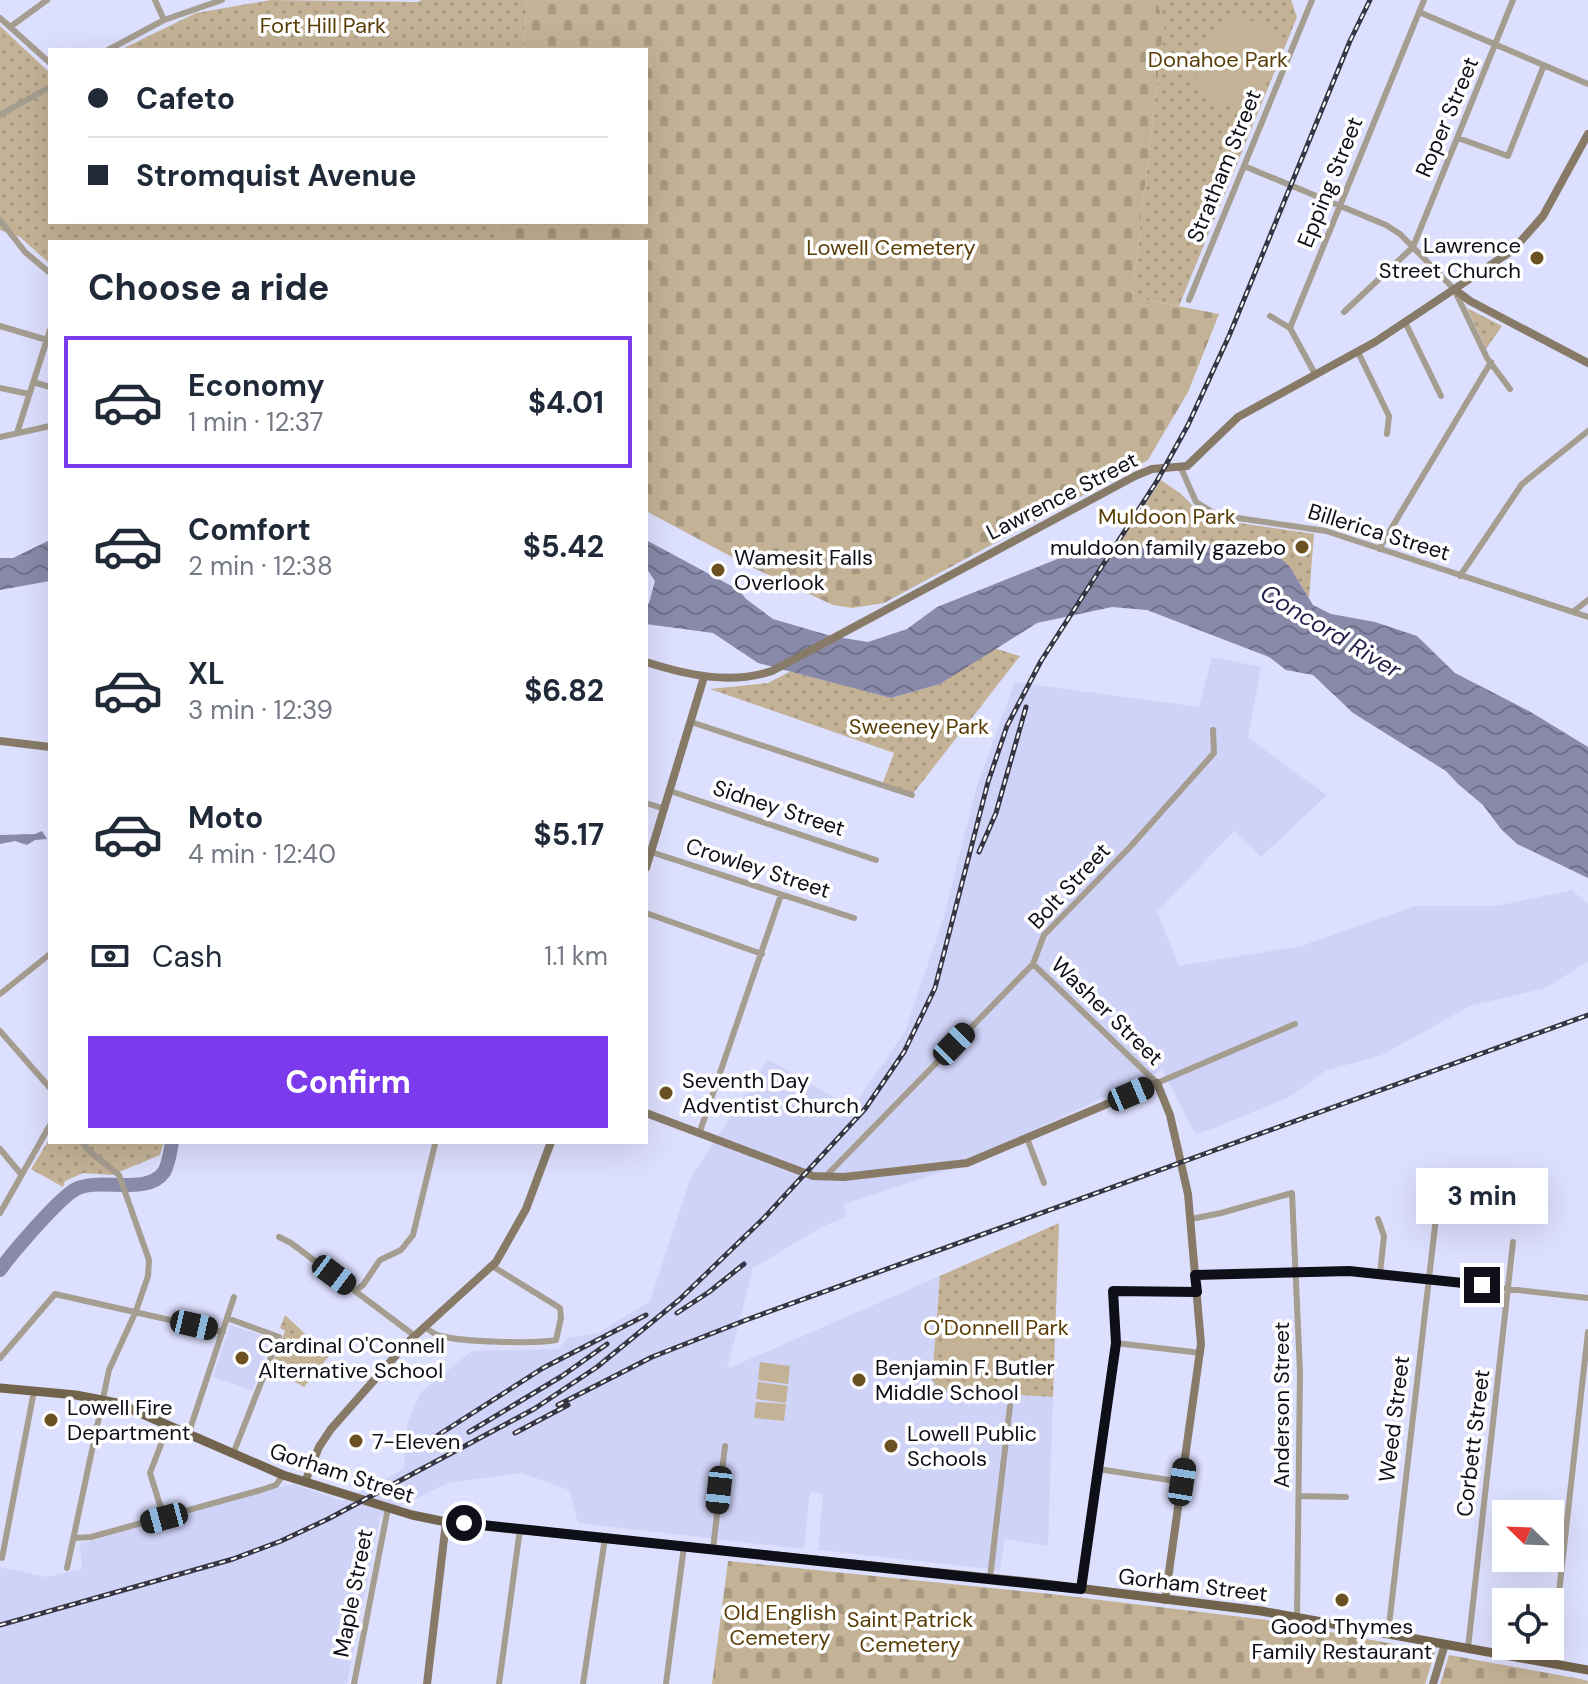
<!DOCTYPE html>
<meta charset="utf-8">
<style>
body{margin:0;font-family:"DM Sans",sans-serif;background:#f6f6f7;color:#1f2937;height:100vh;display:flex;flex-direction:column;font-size:30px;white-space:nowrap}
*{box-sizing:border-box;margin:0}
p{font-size:26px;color:#747a83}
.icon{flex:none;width:44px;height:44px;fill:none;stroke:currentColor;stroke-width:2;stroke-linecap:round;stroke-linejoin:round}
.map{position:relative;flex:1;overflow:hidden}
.sheet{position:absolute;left:48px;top:240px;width:600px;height:904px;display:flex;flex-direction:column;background:#fff;border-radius:0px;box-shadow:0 8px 32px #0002}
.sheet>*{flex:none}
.hud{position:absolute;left:48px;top:48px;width:600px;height:176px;border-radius:0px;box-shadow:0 8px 32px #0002;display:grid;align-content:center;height:176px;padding:0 40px;background:#fff}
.needle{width:52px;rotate:293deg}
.fabs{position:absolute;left:1492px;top:1500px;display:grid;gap:16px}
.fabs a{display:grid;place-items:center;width:72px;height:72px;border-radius:0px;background:#fff;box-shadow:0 8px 32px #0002;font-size:40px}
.end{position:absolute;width:36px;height:36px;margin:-18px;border:10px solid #0f0f19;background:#fff;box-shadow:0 0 0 4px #fff}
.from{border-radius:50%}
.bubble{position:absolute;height:56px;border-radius:0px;background:#fff;box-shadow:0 8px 32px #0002;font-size:26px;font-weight:700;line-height:56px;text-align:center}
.car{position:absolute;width:24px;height:48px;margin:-24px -12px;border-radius:10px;box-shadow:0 0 6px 2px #0007;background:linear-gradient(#222 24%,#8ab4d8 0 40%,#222 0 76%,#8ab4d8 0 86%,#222 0)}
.hud b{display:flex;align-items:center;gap:28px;height:76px;font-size:30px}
.hud b+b{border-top:2px solid #e0e1e3}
.hud i{width:20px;height:20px;background:#1f2937}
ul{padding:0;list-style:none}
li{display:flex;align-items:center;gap:24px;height:132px;margin:0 16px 12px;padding:0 24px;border:4px solid transparent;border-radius:0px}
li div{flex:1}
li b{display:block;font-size:30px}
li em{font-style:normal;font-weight:700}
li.on{border-color:#7c3aed}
li>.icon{width:72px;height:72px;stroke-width:1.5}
h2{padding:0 40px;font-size:36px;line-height:96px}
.pay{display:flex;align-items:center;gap:20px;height:88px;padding:0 40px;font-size:30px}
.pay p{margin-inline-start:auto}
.cta{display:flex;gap:16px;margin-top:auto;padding:16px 40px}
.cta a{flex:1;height:92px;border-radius:0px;background:#7c3aed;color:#fff;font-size:32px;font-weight:700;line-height:92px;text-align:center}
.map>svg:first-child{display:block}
.built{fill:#d0d3f8}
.cemetery{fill:url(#cemetery-stones)}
.park{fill:url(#park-dots)}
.pitch{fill:#c3b296}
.water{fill:url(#water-waves)}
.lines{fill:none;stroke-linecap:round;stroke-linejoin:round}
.river{stroke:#898aa9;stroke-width:14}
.street{stroke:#a59d90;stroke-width:6}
.secondary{stroke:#877b68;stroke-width:8}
.primary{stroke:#72634c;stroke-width:9}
.rail-casing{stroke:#363644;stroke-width:5}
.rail{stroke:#fff;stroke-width:2;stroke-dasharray:6;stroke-linecap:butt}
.route{stroke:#0f0f19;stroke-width:10}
.poi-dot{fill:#6b5022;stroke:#fff;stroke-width:3}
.labels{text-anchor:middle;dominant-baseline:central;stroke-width:7;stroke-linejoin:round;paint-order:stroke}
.park-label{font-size:22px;fill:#5a3e07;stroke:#fff}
.street-label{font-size:22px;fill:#0f0f19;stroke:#fff}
.poi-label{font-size:22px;fill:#0f0f19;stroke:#fff;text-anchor:start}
.water-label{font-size:24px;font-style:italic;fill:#25234d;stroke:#fff}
</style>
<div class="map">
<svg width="1588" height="1684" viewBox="0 0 1588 1684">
<defs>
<pattern id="cemetery-stones" width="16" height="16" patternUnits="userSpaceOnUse" patternTransform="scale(2)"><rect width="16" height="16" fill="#c3b296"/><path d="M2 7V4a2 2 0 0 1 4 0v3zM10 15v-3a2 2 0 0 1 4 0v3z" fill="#a69881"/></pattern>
<pattern id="park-dots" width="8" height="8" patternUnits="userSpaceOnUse" patternTransform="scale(2)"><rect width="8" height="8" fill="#c3b296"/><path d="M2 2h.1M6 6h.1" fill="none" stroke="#a69881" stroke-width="1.8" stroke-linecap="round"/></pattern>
<pattern id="water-waves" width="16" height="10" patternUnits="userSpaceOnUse" patternTransform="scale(2)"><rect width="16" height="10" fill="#898aa9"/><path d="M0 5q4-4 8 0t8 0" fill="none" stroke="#6e6f89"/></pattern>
</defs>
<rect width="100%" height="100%" fill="#dddffe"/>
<path class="built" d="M1212,657L1261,667L1248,738L1327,795L1261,857L1234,831L1157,912L1179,966L1301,946L1415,906H1496L1572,890L1588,904V961L1546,988L1470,1006L1382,1055L1325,1071L1289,1097L1215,1128L1195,1134L1162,1070L949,1170L844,1204L847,1216L822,1227L753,1268L727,1369L940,1276L932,1379L938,1389L1053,1397L1048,1546L1005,1539L1000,1570L818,1550L823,1494L810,1492L804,1549L578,1523L569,1490L521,1473L448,1483L380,1516L347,1684H0V1567L46,1577L82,1569L80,1544L263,1490L294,1484L342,1501L404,1469L407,1423L421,1392L472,1351L558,1349L568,1338L598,1333L650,1301L691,1177L768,1059L852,1108L905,1032L944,916L977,786L1015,682L1199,707Z
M230,1325L272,1339L252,1390L213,1377Z"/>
<path class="cemetery" d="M527,0H1157L1164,24L1132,297L1219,314L1188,392L1148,460L884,603L852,608L833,605L745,564L646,511V242H495L498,222H646V50H523Z
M728,1561L1051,1594L1267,1620L1435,1652L1425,1684H712Z
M1449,1655L1581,1679L1588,1681V1684H1440Z"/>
<path class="park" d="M271,0L417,2L422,0H527L523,50H120L196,13Z
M1157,0H1291L1297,17L1179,306L1132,297L1164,24Z
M0,26L50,73V222H498L495,242H50V264L20,237L0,230Z
M1467,308L1502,326L1486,349Z
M1161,480L1181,494L1205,518L1314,534L1309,598L1290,567L1251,546L1230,548L1194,542H1150L1120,556H1111Z
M994,648L1020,656L912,795L882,785L894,753L710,689L768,683L791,671L891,698L940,684Z
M50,1138V1142H164L160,1155L112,1175L83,1173L65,1181L63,1187L31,1169Z
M1059,1223L1053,1397L938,1390L932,1379L940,1276Z
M285,1315L329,1356L304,1387L271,1368L285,1331L280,1328Z"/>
<path class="pitch" d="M1235,16L1263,24L1286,43L1262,89L1247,103L1212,105L1194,74L1210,40Z
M956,1330C985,1333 998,1356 986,1383L946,1377L941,1381L937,1375L941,1372L946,1333Z
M760,1362L790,1366L788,1384L758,1380Z
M758,1382L788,1386L786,1403L756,1399Z
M756,1402L786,1404L784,1421L754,1418Z"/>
<path class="water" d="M50,540V581L0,590V558H13Z
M646,540L739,590L746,599L773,619L831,636L868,642L907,629L937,607L1070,554L1120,556L1149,542H1194L1230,548L1251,546L1274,552L1290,567L1313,605L1331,614L1375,622L1417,636L1455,673L1529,711L1588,747V878L1517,844L1501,829L1483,805L1458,784L1446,771L1353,713L1313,675L1286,670L1269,657L1147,610L1112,607L1037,623L940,684L891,698L758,663L713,633L646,624V604L649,603L655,581L646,568Z
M42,831L47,839L35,840L27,845L15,841L0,844V835L35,834Z"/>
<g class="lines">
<path class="river" d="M0,1270C12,1253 59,1198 76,1189C98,1177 148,1196 164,1172C169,1164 170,1151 172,1142"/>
<path class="street" d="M155,0L164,20
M1419,12L1588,84
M0,18L50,63
M10,27L47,0
M108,50L164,20L222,0
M0,115L50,87
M1458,138L1508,156L1544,65
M1244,166L1386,225L1400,234L1454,289L1487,358L1510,389
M0,220L25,252L50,273
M1189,300L1312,0
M1344,312L1413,247L1513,0
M1270,316L1290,328
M1405,322L1441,396
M0,326L47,340
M1358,352L1389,416L1387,434
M1315,374L1290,328L1424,0
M33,382L50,387
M0,388L29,394
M17,433L50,330
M0,437L50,426
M1181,468L1196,502L1217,515L1326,531L1588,617
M1379,549L1491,362
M1460,576L1522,484L1588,431
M1574,611L1588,600
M691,722L912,795
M670,791L876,860
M646,803L665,809
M651,852L854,918
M646,913L762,954
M1033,964L1157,1083L1295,1024
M0,994L50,954
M0,1031L50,1088
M699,1134L781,895
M1027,1138L1044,1183
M0,1149L21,1174
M825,1177L1033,964L1044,935L1130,847L1214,753L1213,730
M0,1213L50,1125
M1191,1219L1221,1213L1292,1193L1300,1372L1297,1617
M1378,1219L1384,1236L1380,1274
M279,1237L291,1243L415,1336
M1195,1275L1349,1271L1588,1298
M355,1291L363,1285L380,1260L401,1250L413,1235L435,1144
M227,1318L279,1337L233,1454
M425,1327C430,1331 435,1335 441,1336C462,1342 534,1344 556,1340L561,1318L560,1308L492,1266
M1116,1343L1201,1353
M0,1358L55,1294L223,1332
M188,1435L234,1297
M1098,1469L1182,1482
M1299,1496L1346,1497
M164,1518L150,1473L168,1426
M74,1538L91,1537L261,1490L276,1485L283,1475
M713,1549L725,1446
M2,1558L34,1391
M67,1568L109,1370L136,1311L148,1276L149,1260L119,1175L89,1151L82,1142
M990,1578L1010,1406
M1081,1589L1116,1343L1113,1291L1197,1292
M1388,1634L1437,1209
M1468,1648L1513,1242
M1551,1664L1588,1332
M354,1684L388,1508
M499,1684L520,1529
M583,1684L605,1538
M666,1684L684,1546"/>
<path class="secondary" d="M1454,289L1470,301L1588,363
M646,662C687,675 730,685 772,671L1135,476L1152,469L1187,466L1238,417L1375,342L1513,250L1543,216L1588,134
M0,741L50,747
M646,868L704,677
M646,1113L813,1176L844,1177L967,1163L1157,1083L1170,1115L1188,1194L1201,1344L1165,1600
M305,1482L319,1447L331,1429L406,1344L496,1262L526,1209L551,1142
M427,1684L446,1522
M1433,1684L1445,1644"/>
<path class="primary" d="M0,1388L76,1395L117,1403L283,1475L412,1515L446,1522L1037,1583L1261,1611L1588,1670"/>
<g class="rail-casing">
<path id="rail" d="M979,852L996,813L1026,707
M677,1313L709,1292L744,1264
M558,1405L652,1357L746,1320L1588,1015
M469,1432L562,1376L607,1344
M515,1433L568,1405
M421,1446L543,1368L646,1315
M0,1625L233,1559L281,1541L328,1519L534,1409L597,1367L679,1300L764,1218L865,1109L904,1052L935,988L988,782L1007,726L1041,661L1157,481L1188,425L1229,336L1350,41L1370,0"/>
</g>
<use href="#rail" class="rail"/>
</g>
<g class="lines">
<path class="route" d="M464,1523L1081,1589L1116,1343L1113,1291L1197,1292L1195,1275L1349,1271L1482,1285"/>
</g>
<g class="poi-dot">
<circle cx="1537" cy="258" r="8"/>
<circle cx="1302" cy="547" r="8"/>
<circle cx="718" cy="570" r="8"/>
<circle cx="666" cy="1093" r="8"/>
<circle cx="242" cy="1358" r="8"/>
<circle cx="859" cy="1380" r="8"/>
<circle cx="51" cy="1420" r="8"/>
<circle cx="356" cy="1441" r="8"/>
<circle cx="891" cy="1446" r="8"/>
<circle cx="1342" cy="1600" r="8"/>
</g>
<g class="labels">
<g class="park-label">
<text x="323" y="25">Fort Hill Park</text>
<text x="1218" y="59">Donahoe Park</text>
<text x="891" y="247">Lowell Cemetery</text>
<text x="1167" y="516">Muldoon Park</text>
<text x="919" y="726">Sweeney Park</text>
<text x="996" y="1327">O'Donnell Park</text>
<text x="780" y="1612">Old English<tspan x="780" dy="25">Cemetery</tspan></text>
<text x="910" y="1619">Saint Patrick<tspan x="910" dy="25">Cemetery</tspan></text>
</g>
<g class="street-label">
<text transform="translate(1447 117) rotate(-67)">Roper Street</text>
<text transform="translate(1224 166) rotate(-68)">Stratham Street</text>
<text transform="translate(1330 182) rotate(-68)">Epping Street</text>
<text transform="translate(1062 496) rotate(-27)">Lawrence Street</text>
<text transform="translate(1379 532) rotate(17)">Billerica Street</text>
<text transform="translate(779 808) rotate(18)">Sidney Street</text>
<text transform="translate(758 868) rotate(18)">Crowley Street</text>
<text transform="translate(1069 886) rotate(-47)">Bolt Street</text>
<text transform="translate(1107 1011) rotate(44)">Washer Street</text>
<text transform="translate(1281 1405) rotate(-90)">Anderson Street</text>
<text transform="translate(1394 1419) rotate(-83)">Weed Street</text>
<text transform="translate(1473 1443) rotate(-83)">Corbett Street</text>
<text transform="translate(342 1473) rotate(18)">Gorham Street</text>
<text transform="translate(1193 1585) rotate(7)">Gorham Street</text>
<text transform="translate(353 1593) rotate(-79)">Maple Street</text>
</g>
<g class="poi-label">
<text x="1521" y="245" text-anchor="end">Lawrence<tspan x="1521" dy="25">Street Church</tspan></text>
<text x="1286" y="547" text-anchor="end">muldoon family gazebo</text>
<text x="734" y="557">Wamesit Falls<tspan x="734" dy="25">Overlook</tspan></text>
<text x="682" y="1080">Seventh Day<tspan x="682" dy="25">Adventist Church</tspan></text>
<text x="258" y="1345">Cardinal O'Connell<tspan x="258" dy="25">Alternative School</tspan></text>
<text x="875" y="1367">Benjamin F. Butler<tspan x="875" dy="25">Middle School</tspan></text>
<text x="67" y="1407">Lowell Fire<tspan x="67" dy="25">Department</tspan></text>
<text x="907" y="1433">Lowell Public<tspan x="907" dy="25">Schools</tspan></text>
<text x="372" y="1441">7-Eleven</text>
<text x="1342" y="1626" text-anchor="middle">Good Thymes<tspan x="1342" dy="25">Family Restaurant</tspan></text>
</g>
<g class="water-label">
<text transform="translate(1331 631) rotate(31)">Concord River</text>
</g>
</g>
</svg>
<div class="fabs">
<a><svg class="needle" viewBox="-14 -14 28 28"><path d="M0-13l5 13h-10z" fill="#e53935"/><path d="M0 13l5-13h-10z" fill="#747a83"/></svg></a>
<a><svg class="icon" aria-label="locate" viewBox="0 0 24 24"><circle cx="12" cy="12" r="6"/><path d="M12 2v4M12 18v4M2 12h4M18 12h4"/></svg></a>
</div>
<i class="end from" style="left:464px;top:1523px"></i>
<i class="end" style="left:1482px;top:1285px"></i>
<div class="bubble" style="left:1416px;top:1168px;width:132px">3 min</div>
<i class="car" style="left:954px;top:1044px;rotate:44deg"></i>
<i class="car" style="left:1131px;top:1094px;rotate:67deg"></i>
<i class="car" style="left:334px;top:1275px;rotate:127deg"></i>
<i class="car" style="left:194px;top:1325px;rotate:103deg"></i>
<i class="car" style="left:1182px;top:1482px;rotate:9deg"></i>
<i class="car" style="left:719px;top:1490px;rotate:186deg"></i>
<i class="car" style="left:164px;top:1518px;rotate:255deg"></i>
<div class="hud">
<b><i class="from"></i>Cafeto</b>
<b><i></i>Stromquist Avenue</b>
</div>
<section class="sheet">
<h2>Choose a ride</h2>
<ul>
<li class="on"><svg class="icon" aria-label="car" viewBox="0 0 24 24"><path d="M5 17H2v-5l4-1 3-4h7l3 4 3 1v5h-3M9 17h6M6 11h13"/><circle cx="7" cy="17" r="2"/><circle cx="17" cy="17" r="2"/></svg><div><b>Economy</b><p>1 min · 12:37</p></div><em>$4.01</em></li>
<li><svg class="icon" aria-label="car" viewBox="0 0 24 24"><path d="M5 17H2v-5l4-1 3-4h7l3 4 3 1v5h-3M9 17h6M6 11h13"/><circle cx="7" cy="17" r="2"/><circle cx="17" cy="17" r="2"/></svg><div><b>Comfort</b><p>2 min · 12:38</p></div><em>$5.42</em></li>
<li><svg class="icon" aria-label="car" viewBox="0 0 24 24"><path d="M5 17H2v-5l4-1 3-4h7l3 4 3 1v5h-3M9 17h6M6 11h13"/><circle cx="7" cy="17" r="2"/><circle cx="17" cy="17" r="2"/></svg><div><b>XL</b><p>3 min · 12:39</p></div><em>$6.82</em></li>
<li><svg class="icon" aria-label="car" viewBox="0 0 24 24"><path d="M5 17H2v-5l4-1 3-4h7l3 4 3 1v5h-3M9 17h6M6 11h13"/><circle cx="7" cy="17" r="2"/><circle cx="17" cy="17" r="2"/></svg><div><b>Moto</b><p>4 min · 12:40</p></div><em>$5.17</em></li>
</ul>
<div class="pay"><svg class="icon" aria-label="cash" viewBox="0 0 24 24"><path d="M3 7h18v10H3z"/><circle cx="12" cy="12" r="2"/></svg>Cash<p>1.1 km</p></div>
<div class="cta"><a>Confirm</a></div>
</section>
</div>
